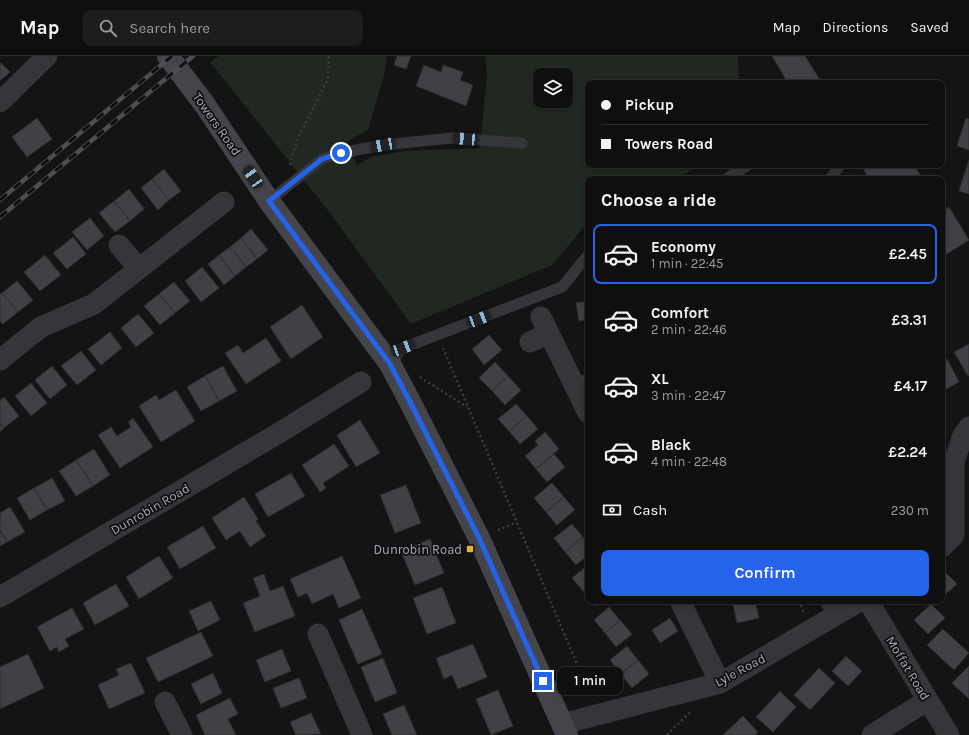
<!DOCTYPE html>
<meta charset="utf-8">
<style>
body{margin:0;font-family:Karla,sans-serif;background:#1d1d1e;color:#f1f3f6;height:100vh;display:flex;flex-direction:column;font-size:15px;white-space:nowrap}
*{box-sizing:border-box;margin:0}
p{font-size:13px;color:#9b9c9f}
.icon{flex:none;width:22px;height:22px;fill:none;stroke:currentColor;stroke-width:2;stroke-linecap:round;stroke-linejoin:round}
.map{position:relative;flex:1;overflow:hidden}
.side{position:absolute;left:585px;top:120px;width:360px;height:428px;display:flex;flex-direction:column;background:#0f0f10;border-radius:8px;box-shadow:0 2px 6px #0003,0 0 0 1px #2f2f30}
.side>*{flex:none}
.banner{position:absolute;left:585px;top:24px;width:360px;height:88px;border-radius:8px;box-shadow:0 2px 6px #0003,0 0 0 1px #2f2f30;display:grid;align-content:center;height:88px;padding:0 16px;background:#0f0f10}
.tools{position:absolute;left:533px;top:12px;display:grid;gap:8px}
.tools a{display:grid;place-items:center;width:40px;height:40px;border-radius:8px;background:#0f0f10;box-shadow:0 2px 6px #0003,0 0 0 1px #2f2f30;font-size:20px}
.end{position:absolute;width:18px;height:18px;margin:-9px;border:5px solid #2563eb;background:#fff;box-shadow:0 0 0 2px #fff}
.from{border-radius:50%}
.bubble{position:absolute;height:28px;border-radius:8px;background:#0f0f10;box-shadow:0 2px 6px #0003,0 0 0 1px #2f2f30;font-size:13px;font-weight:600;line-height:28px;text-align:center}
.car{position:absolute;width:12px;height:24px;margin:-12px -6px;border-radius:5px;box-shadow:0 0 3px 1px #0007;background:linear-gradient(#222 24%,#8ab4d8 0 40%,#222 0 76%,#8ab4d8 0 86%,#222 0)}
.banner b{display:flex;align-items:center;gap:14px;height:38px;font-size:15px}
.banner b+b{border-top:1px solid #2f2f30}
.banner i{width:10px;height:10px;background:#f1f3f6}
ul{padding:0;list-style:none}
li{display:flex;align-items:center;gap:12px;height:60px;margin:0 8px 6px;padding:0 8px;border:2px solid transparent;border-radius:8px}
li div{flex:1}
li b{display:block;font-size:15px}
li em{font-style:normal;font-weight:600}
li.on{border-color:#2563eb}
li>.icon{width:36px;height:36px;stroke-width:1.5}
h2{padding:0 16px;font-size:18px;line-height:48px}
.pay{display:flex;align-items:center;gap:10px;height:44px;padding:0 16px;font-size:15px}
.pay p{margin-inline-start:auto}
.cta{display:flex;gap:8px;margin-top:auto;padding:8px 16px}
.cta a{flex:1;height:46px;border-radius:8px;background:#2563eb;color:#fff;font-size:16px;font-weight:600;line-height:46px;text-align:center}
header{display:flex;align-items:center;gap:24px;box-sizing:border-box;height:56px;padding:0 20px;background:#0f0f10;border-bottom:1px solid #2f2f30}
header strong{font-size:19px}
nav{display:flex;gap:22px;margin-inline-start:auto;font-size:14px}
.search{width:280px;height:36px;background:#1d1d1e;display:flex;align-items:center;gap:10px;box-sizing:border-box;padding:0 14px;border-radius:8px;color:#9b9c9f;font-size:15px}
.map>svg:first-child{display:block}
.green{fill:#202821;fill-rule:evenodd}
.building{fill:#404145;stroke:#2e2e31}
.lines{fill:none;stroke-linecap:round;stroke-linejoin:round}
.path{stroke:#3b3d41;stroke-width:2.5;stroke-dasharray:2 3;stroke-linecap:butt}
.service{stroke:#35363a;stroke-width:11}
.minor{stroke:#35363a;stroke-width:21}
.secondary{stroke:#43454a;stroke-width:22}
.rail-casing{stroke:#4c4e53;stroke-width:4.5}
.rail{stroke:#0f0f10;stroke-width:3;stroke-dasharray:9;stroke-linecap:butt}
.route{stroke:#2563eb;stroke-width:5}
.poi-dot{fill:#ecac35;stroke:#0f0f10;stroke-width:1.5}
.labels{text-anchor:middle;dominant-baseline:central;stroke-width:3.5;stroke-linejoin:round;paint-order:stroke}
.street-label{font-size:13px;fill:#a6abb5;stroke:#0f0f10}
.poi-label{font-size:13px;fill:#a6abb5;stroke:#0f0f10;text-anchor:end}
</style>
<header>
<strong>Map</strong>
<div class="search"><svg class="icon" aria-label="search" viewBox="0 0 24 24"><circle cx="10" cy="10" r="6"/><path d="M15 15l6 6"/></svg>Search here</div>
<nav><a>Map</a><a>Directions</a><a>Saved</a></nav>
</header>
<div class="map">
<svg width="969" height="679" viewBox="0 0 969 679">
<rect width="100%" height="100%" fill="#141415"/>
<path class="green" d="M219,0H387L384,19L368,74L346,86L357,109L374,100L407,95L480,92L487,18L485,0H738L739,27H588V109H699L677,123H588V166L552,209L411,268L327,153L210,6ZM540,19H566V45H540Z"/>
<path class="building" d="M397,0H411L406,13L394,9Z
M772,0H805L822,27H788Z
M0,6L10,16L0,25Z
M424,9L441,16L443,9L463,16L460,24L473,29L466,50L416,30Z
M37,62L52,83L27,101L12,81Z
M966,62L969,63V94L957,90Z
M969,104V138L959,135Z
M861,109H915L922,123H869Z
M164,113L181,135L169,144L152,123Z
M152,123L169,144L158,154L141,132Z
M129,133L144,153L130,165L114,145Z
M114,145L130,165L115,176L99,157Z
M949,151L969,184L942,201V156Z
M90,162L104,180L87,194L72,176Z
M251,173L268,194L257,203L241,182Z
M73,181L86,198L67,213L53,197Z
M241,182L257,203L246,211L230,191Z
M230,191L246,211L235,220L219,199Z
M45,199L61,219L40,235L24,216Z
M219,199L235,220L224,229L208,208Z
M202,211L219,232L201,246L185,225Z
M17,225L33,244L18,256L2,237Z
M174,226L190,245L175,257L159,238Z
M2,237L18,256L3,268L0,265V238Z
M159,238L175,257L160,269L144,250Z
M588,245V264L579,265L576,247Z
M302,249L323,281L291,303L270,271Z
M138,258L154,277L136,291L121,272Z
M110,276L122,292L101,309L88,293Z
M489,279L502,294L484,309L472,293Z
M266,282L281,305L246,328L225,297L238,289L243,297Z
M969,288V319L968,320L954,296Z
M81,295L96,314L77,329L61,310Z
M947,303L959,326L942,335V305Z
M495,306L508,320L492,335L479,322Z
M52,310L67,329L50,343L35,324Z
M223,310L237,335L219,345L205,320Z
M588,318V336L581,320Z
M205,320L219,345L201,355L187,331Z
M508,320L521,334L505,349L492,335Z
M31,327L47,347L31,360L15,340Z
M176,334L195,365L161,386L139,350L156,339L159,344Z
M4,341L19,360L4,372L0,367V344Z
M516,348L527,360L509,375L498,363Z
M527,360L538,373L520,388L509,375Z
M133,362L153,391L120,412L98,379L111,371L117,380L131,371L128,366Z
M360,364L380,397L356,411L337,379Z
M0,367L4,372L0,376Z
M545,376L559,393L536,413L525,400L538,389L535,385Z
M334,388L349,410L323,427L326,432L320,436L302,409Z
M94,393L110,419L93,430L76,404Z
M554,398L565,411L547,426L536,413Z
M76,404L93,430L76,440L59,415Z
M291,417L305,440L268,461L255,438Z
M52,422L65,445L47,454L34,432Z
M552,427L564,441L546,456L534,442Z
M406,429L421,467L395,477L380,439Z
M34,432L47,454L30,464L17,442Z
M244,441L258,463L256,465L266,480L250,491L240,475L226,484L212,462Z
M564,441L575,454L557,469L546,456Z
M10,451L25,476L7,486L0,474V457Z
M572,468L583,481L565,496L554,482Z
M203,470L216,492L180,513L167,491Z
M0,474L7,486L0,490Z
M583,481L588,488V499L576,509L565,496Z
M430,483L444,517L415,529L401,495Z
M159,500L173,522L139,543L126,521Z
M342,500L361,542L339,552L333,538L312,548L307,537L298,541L290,523Z
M588,509V532L584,536L572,522Z
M944,515L957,528L946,538L942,534V517Z
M264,518L270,535L283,530L295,560L255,576L243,547L260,540L253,522Z
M116,528L129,550L95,569L83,547Z
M442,531L456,567L427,578L413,542Z
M588,532V541L584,536Z
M211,545L220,564L198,575L189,555Z
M591,545H601L595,550Z
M755,545L759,562L737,567L733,549Z
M931,548L945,562L928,578L914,564Z
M609,551L620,564L605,577L594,564Z
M72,552L84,573L65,583L69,590L59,596L57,591L50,595L37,571Z
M362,553L382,598L358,608L339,564Z
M670,562L678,575L660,587L652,574Z
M620,564L632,578L616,591L605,577Z
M943,573L969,597L954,614L927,589Z
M201,576L213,600L158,626L146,602Z
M473,588L487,621L458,633L452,619L444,623L436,602Z
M627,590L638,604L621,618L610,604Z
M282,593L291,615L265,626L256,604Z
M28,598L44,632L0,653V611Z
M846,600L862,615L848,630L832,615Z
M383,602L397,637L375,646L361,611Z
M638,604L649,618L632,632L621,618Z
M131,607L145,637L109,653L98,629L119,619L116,613Z
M969,610V643L952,627Z
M819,612L835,627L810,654L794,639Z
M213,617L222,637L201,648L191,628Z
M299,622L307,642L281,652L273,632Z
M498,634L513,670L491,679L476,643Z
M780,635L796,651L773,676L756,661Z
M230,642L238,658L228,663L236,679H205L196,659Z
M404,649L417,679H392L383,658Z
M311,657L321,678L296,679L290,666Z
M743,660L758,676L755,679H723Z"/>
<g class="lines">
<path class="path" d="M290,109L297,84L328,23L329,0
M443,292L591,641
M420,321L467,351
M498,474L517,466
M798,545L804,556
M667,679L690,656"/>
<path class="service" d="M726,123L748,109
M830,123L839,111L837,109
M269,145L322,103L341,97L383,89L452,82L522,87
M390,308L403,292L562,231L588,199
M825,545L833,560"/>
<path class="minor" d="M0,46L47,0
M119,189L139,213
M541,261L588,357
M530,286L549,277
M0,304L41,271L94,248L224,146
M942,491L954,479V406L963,379L969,371
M0,541L279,377L361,326
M680,545L720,627
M868,545L949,679
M318,578L362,679
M165,646L182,679
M562,668L720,627L860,545
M872,679L928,644"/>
<path class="secondary" d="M168,0L205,49L269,145L390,308L408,342L479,482L567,679"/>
<g class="rail-casing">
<path id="rail" d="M0,144L172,0
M0,161L193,0"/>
</g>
<use href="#rail" class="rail"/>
</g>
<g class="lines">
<path class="route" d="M341,97L322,103L269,145L390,308L408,342L479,482L543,625"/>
</g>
<rect class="poi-dot" x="466" y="489" width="8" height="8" rx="2"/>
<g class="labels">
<g class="street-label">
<text transform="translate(217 68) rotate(55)">Towers Road</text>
<text transform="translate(150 453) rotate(-30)">Dunrobin Road</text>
<text transform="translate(908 612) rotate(59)">Moffat Road</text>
<text transform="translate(740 614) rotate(-28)">Lyle Road</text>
</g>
<g class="poi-label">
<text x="462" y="493">Dunrobin Road</text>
</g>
</g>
</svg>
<div class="tools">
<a><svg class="icon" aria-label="layers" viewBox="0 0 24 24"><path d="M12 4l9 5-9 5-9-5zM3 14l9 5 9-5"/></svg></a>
</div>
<i class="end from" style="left:341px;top:97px"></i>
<i class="end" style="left:543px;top:625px"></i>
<div class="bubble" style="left:557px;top:611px;width:66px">1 min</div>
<i class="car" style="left:466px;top:83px;rotate:274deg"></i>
<i class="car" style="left:383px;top:89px;rotate:259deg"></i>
<i class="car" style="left:253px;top:121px;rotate:326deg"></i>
<i class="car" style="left:479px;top:263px;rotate:69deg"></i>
<i class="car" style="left:403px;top:292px;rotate:69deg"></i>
<div class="banner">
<b><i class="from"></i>Pickup</b>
<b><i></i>Towers Road</b>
</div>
<section class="side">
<h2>Choose a ride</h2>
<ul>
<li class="on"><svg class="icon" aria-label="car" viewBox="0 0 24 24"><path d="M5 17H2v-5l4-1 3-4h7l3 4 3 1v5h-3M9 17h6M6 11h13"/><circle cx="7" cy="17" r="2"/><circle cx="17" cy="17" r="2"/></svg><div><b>Economy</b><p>1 min · 22:45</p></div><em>£2.45</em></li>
<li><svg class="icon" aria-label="car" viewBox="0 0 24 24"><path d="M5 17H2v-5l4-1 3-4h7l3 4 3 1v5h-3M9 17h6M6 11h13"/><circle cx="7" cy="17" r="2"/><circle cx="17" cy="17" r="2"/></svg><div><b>Comfort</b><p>2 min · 22:46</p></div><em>£3.31</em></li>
<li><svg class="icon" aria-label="car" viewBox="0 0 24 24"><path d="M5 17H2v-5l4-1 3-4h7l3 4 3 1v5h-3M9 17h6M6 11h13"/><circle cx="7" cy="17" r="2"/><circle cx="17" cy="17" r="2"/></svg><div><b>XL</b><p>3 min · 22:47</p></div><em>£4.17</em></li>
<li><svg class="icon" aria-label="car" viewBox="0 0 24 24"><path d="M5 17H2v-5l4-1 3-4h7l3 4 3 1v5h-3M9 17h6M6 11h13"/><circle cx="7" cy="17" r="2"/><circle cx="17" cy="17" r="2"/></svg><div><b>Black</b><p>4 min · 22:48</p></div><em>£2.24</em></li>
</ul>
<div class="pay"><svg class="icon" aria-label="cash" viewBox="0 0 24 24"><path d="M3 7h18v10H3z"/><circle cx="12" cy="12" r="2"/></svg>Cash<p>230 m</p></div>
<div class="cta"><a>Confirm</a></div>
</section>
</div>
